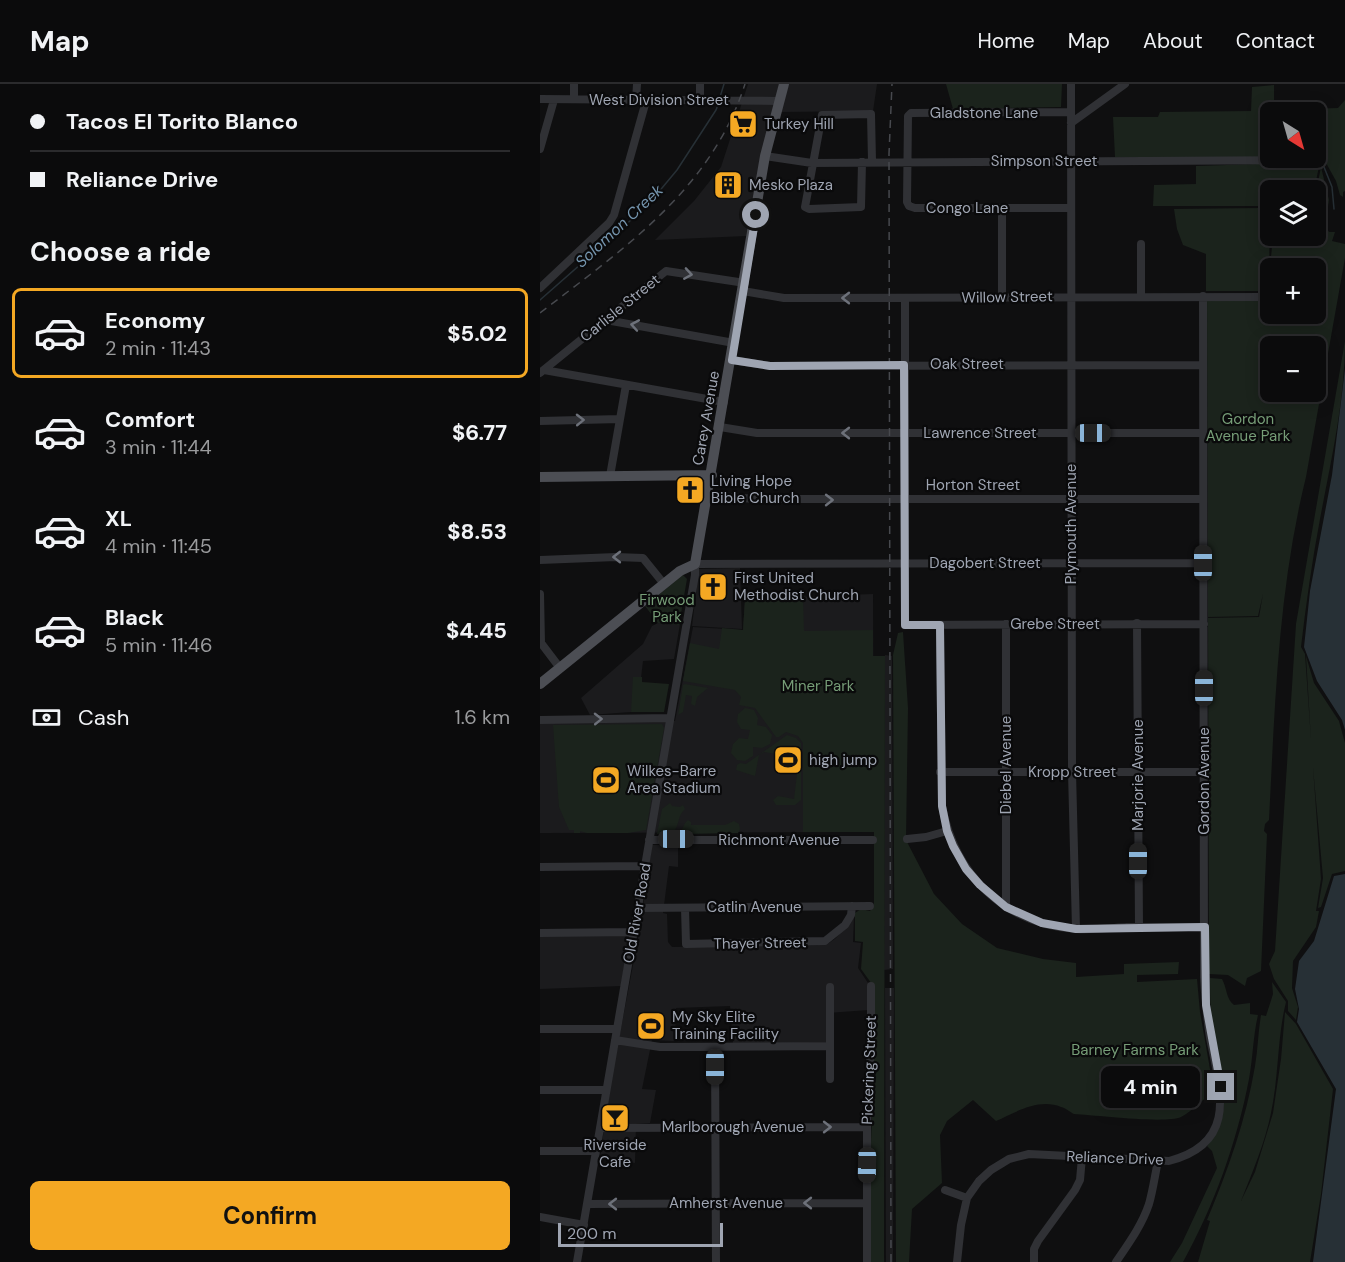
<!DOCTYPE html>
<meta charset="utf-8">
<style>
body{margin:0;font-family:"DM Sans",sans-serif;background:#141415;color:#f1f3f6;height:100vh;display:flex;flex-direction:column;font-size:22px;white-space:nowrap}
*{box-sizing:border-box;margin:0}
p{font-size:20px;color:#9a9b9d}
.icon{flex:none;width:33px;height:33px;fill:none;stroke:currentColor;stroke-width:2;stroke-linecap:round;stroke-linejoin:round}
.map{position:relative;flex:1;overflow:hidden}
.details{display:flex;flex-direction:column;background:#0b0b0c;width:540px}
.details>*{flex:none}
.banner{display:grid;align-content:center;height:132px;padding:0 30px;background:#0b0b0c}
.needle{width:39px;rotate:143deg}
.tools{position:absolute;left:720px;top:18px;display:grid;gap:12px}
.tools a{display:grid;place-items:center;width:66px;height:66px;border-radius:9px;background:#0b0b0c;box-shadow:0 3px 15px #0003,0 0 0 2px #2b2b2d;font-size:30px}
.scale{position:absolute;left:18px;bottom:15px;width:165px;box-sizing:border-box;padding-left:6px;border:3px solid #9fa5b2;border-top:0;font-size:16px;line-height:21px;white-space:nowrap;color:#9fa5b2;-webkit-text-stroke:4px #0a0a0b;paint-order:stroke}
.end{position:absolute;width:27px;height:27px;margin:-14px;border:8px solid #9fa5b2;background:#111;box-shadow:0 0 0 3px #111}
.from{border-radius:50%}
.bubble{position:absolute;height:42px;border-radius:9px;background:#0b0b0c;box-shadow:0 3px 15px #0003,0 0 0 2px #2b2b2d;font-size:20px;font-weight:700;line-height:42px;text-align:center}
.car{position:absolute;width:18px;height:36px;margin:-18px -9px;border-radius:8px;box-shadow:0 0 4px 2px #0007;background:linear-gradient(#222 24%,#8ab4d8 0 40%,#222 0 76%,#8ab4d8 0 86%,#222 0)}
.banner b{display:flex;align-items:center;gap:21px;height:57px;font-size:22px}
.banner b+b{border-top:2px solid #2b2b2d}
.banner i{width:15px;height:15px;background:#f1f3f6}
ul{padding:0;list-style:none}
li{display:flex;align-items:center;gap:18px;height:90px;margin:0 12px 9px;padding:0 18px;border:3px solid transparent;border-radius:9px}
li div{flex:1}
li b{display:block;font-size:22px}
li em{font-style:normal;font-weight:700}
li.active{border-color:#f4a823}
li>.icon{width:54px;height:54px;stroke-width:1.5}
h2{padding:0 30px;font-size:27px;line-height:72px}
.pay{display:flex;align-items:center;gap:15px;height:66px;padding:0 30px;font-size:22px}
.pay p{margin-inline-start:auto}
.primary-button{display:flex;gap:12px;margin-top:auto;padding:12px 30px}
.primary-button a{flex:1;height:69px;border-radius:9px;background:#f4a823;color:#111;font-size:24px;font-weight:700;line-height:69px;text-align:center}
header{display:flex;align-items:center;gap:36px;box-sizing:border-box;height:84px;padding:0 30px;background:#0b0b0c;border-bottom:2px solid #2b2b2d}
header strong{font-size:28px}
nav{display:flex;gap:33px;margin-inline-start:auto;font-size:21px}
main{display:flex;flex:1;min-height:0}
.map>svg:first-child{display:block}
.built{fill:#1b1b1d}
.green{fill:#1b231c;fill-rule:evenodd}
.water{fill:#273036}
.lines{fill:none;stroke-linecap:round;stroke-linejoin:round}
.stream{stroke:#273036;stroke-width:1.5}
.minor{stroke:#303135;stroke-width:8}
.major{stroke:#4c4e54;stroke-width:10}
.rail{stroke:#47494e;stroke-width:1.5;stroke-dasharray:8 6;stroke-linecap:butt}
.oneway{stroke:#6d717a}
.route{stroke:#9fa5b2;stroke-width:8}
.labels{text-anchor:middle;dominant-baseline:central;stroke-width:4.5;stroke-linejoin:round;paint-order:stroke}
.street-label{font-size:15px;fill:#9fa5b2;stroke:#0a0a0b}
.poi-label{font-size:15px;fill:#9fa5b2;stroke:#0a0a0b;text-anchor:start}
.park-label{font-size:15px;fill:#769d77;stroke:#0a0a0b}
.water-label{font-size:16px;font-style:italic;fill:#7595ae;stroke:#0a0a0b}
</style>
<header>
<strong>Map</strong>
<nav><a>Home</a><a>Map</a><a>About</a><a>Contact</a></nav>
</header>
<main>
<section class="details">
<div class="banner">
<b><i class="from"></i>Tacos El Torito Blanco</b>
<b><i></i>Reliance Drive</b>
</div>
<h2>Choose a ride</h2>
<ul>
<li class="active"><svg class="icon" aria-label="car" viewBox="0 0 24 24"><path d="M5 17H2v-5l4-1 3-4h7l3 4 3 1v5h-3M9 17h6M6 11h13"/><circle cx="7" cy="17" r="2"/><circle cx="17" cy="17" r="2"/></svg><div><b>Economy</b><p>2 min · 11:43</p></div><em>$5.02</em></li>
<li><svg class="icon" aria-label="car" viewBox="0 0 24 24"><path d="M5 17H2v-5l4-1 3-4h7l3 4 3 1v5h-3M9 17h6M6 11h13"/><circle cx="7" cy="17" r="2"/><circle cx="17" cy="17" r="2"/></svg><div><b>Comfort</b><p>3 min · 11:44</p></div><em>$6.77</em></li>
<li><svg class="icon" aria-label="car" viewBox="0 0 24 24"><path d="M5 17H2v-5l4-1 3-4h7l3 4 3 1v5h-3M9 17h6M6 11h13"/><circle cx="7" cy="17" r="2"/><circle cx="17" cy="17" r="2"/></svg><div><b>XL</b><p>4 min · 11:45</p></div><em>$8.53</em></li>
<li><svg class="icon" aria-label="car" viewBox="0 0 24 24"><path d="M5 17H2v-5l4-1 3-4h7l3 4 3 1v5h-3M9 17h6M6 11h13"/><circle cx="7" cy="17" r="2"/><circle cx="17" cy="17" r="2"/></svg><div><b>Black</b><p>5 min · 11:46</p></div><em>$4.45</em></li>
</ul>
<div class="pay"><svg class="icon" aria-label="cash" viewBox="0 0 24 24"><path d="M3 7h18v10H3z"/><circle cx="12" cy="12" r="2"/></svg>Cash<p>1.6 km</p></div>
<div class="primary-button"><a>Confirm</a></div>
</section>
<div class="map">
<svg width="805" height="1178" viewBox="0 0 805 1178">
<rect width="100%" height="100%" fill="#0f0f10"/>
<path class="built" d="M208,0H239L206,152L115,156L154,117L181,83Z
M249,0H337L333,27L240,28Z
M200,484L202,545L152,542L159,485Z
M333,510L334,748L0,749V639L135,637L153,543L203,546L205,515Z
M118,539L140,540L134,575L103,577L101,594L91,628L50,631L41,614L103,560L112,542Z
M345,571L352,572L353,885L344,886Z
M112,761H138V783L129,782L123,829L127,830L128,858L132,863L281,861L289,859L296,854L314,832L313,858L321,859L318,884L328,899V926L288,929V958L193,960L190,922L136,924L135,957L112,956L102,1005L116,1006L110,1039L96,1040L95,1079L60,1073L71,997L98,855Z
M0,852H89L81,902L0,905Z
M345,904H354L353,1178H346Z"/>
<path class="green" d="M406,0H522L521,23L413,25Z
M734,1V26L798,24L805,16V107L803,108V113L800,111L796,97L785,77L787,75L786,72H776V28H730V73H575L573,33H618L620,28L711,27L712,3Z
M780,78L774,106H730V132L720,122H613L614,101L656,100V82Z
M781,83L789,116L785,141L789,148H795L792,157L805,160V174L766,393C738,506 735,621 729,736L725,740L724,747L727,750L721,887L707,894L705,902L688,891L669,890L668,534L719,533L723,510L718,532L668,533L667,217L730,215V230H776V184H730V210H728V207H666V170L643,161L637,145L634,125L720,124L730,134L729,194L733,152H776V108ZM730,262H776V308H730Z
M805,257C805,317 791,376 780,435C772,477 766,520 761,563L765,570L771,656L766,572L774,599L799,637L805,659V787L792,790L781,823L778,824L783,794L773,683L781,795L776,827H779L776,843L753,877L752,904L758,923L756,936L748,927V917L734,895L729,880L735,867L756,540Z
M143,491L147,495L139,541L118,539L105,522Z
M263,512L264,547L333,546V572H345L344,1178H330V1084L335,955L334,903L321,885L323,858L315,857V829L321,825L330,827L334,822V748H263V659L258,652L246,648L239,653H236L215,624L199,621L201,613L195,606L143,597L150,559L179,565L182,544L203,546L205,515Z
M363,548L368,624L366,756L394,810L422,840L457,864L503,875L536,879V893L584,890V880L639,878L638,890L597,891V898L657,895L660,928L674,1008C662,1015 653,1027 641,1033C625,1040 555,1031 534,1030C530,1028 526,1024 521,1023C499,1014 476,1028 456,1037L433,1016L407,1037L400,1051L402,1099L372,1125L369,1178H356L353,571L358,549Z
M93,593H102V598L129,600L124,628H91Z
M145,600L168,604L157,613L155,622L151,620L152,612L146,611L143,628L138,631L143,601Z
M205,624L214,626L218,634L217,641L226,643L232,651L230,660L222,664L213,663V672L205,677L197,676L191,669L193,660L199,654L208,655L210,646L201,645L197,638L198,630Z
M122,640L124,644L106,746L88,749H47L40,747V749H34V746H29L19,723L13,641Z
M247,651L256,654L261,659V670L256,666L253,671L261,678V716L255,721H236L233,716L238,712L254,715L257,690L251,684L237,681L239,674L236,670L224,668L219,671L215,692L196,686L197,681L200,679L206,680Z
M130,719L132,722L140,723L143,721L145,725C137,732 140,741 133,749L117,750L122,725Z
M148,736L151,738V741H185L194,737L199,740L200,745L198,749L143,750L141,748L145,739Z
M670,894L682,895C687,904 686,915 694,921L710,919V930L718,931C713,952 713,974 709,995C697,1058 674,1122 643,1178H630L642,1159L677,1084L672,1067L667,1062C695,1025 683,992 674,950C670,932 670,913 670,894Z
M732,898L746,918C737,954 739,992 731,1029C725,1059 712,1089 701,1117L715,1088L733,1029L741,975L745,928L756,940L793,1005L781,1110L770,1178H658L670,1137L667,1136C688,1086 706,1036 715,982C718,965 718,948 721,931L726,932L733,910Z"/>
<path class="water" d="M805,285V646L802,636L777,597L764,563L770,507L792,391Z
M805,790V1178H773L796,1005L757,938L759,925L755,905L759,877L774,857L794,792Z"/>
<g class="lines">
<path class="stream" d="M180,13L184,0
M784,83L792,103L794,125
M0,216L91,136L122,104L137,86L176,26L178,21"/>
<path class="minor" d="M531,0L532,688L536,845
M0,15L239,17
M34,15V0
M160,16V0
M96,17L97,0
M531,39L585,0
M0,65L14,16
M225,72L272,79L783,76
M322,78L321,123L269,125L265,123L282,31L331,30L332,77
M462,124V213
M531,124H375L369,122L367,118L368,32L371,29L531,28
M0,204L69,139L74,131L106,17
M203,207L244,214L730,213
M601,212V160
M365,214V541L664,540
M66,236L194,259
M192,276L230,282L663,281
M4,286L184,318
M0,289L126,187L205,199
M0,337L80,335
M180,343L217,349H664
M70,392L86,301
M168,411L214,415H663
M0,476L76,473L103,474L124,500
M0,510L1,559L20,584
M597,539L599,843
M466,540V823
M400,541L402,722C415,791 464,840 536,845C553,846 570,844 587,843C613,843 639,843 665,843
M0,636L130,634
M400,688H664
M367,755L386,753L407,747
M109,756H333
M0,783L105,782
M98,824L330,822
M145,824L146,860L285,857L305,841L311,831L312,822
M0,849L94,848
M290,903V995
M0,945H77
M75,956L120,963L290,962
M175,963L176,1178
M0,1006H66
M60,1044L327,1043
M0,1067H56
M405,1106L427,1114
M47,1120L326,1119
M0,1133L44,1141
M37,1178L155,491V480L663,479
M327,1178V1043L331,960V902
M417,1178L421,1141L427,1114L439,1097L451,1086L469,1075L489,1070L629,1077C699,1059 680,1005 670,954C667,934 665,913 664,893L663,212
M494,1178V1165L498,1157L535,1106L540,1096L542,1073
M576,1178C589,1159 602,1141 609,1120C613,1106 615,1091 618,1077"/>
<path class="major" d="M0,393L172,391
M0,600L140,487L155,480L225,72L244,0"/>
<path class="rail" d="M0,229C84,164 171,106 205,0
M351,1178L349,70L352,0"/>
</g>
<defs><path id="oneway-chevron" d="M-2-3.5L2.5 0L-2 3.5" fill="none" stroke-width="1.6" stroke-linecap="round" stroke-linejoin="round" transform="scale(1.5)"/></defs>
<g class="oneway">
<use href="#oneway-chevron" transform="translate(148 190) rotate(9)"/>
<use href="#oneway-chevron" transform="translate(306 214) rotate(180)"/>
<use href="#oneway-chevron" transform="translate(95 241) rotate(-170)"/>
<use href="#oneway-chevron" transform="translate(40 336) rotate(-1)"/>
<use href="#oneway-chevron" transform="translate(306 349) rotate(180)"/>
<use href="#oneway-chevron" transform="translate(289 416)"/>
<use href="#oneway-chevron" transform="translate(77 473) rotate(-180)"/>
<use href="#oneway-chevron" transform="translate(58 635) rotate(-1)"/>
<use href="#oneway-chevron" transform="translate(287 1043)"/>
<use href="#oneway-chevron" transform="translate(268 1119) rotate(180)"/>
<use href="#oneway-chevron" transform="translate(73 1120) rotate(180)"/>
</g>
<g class="lines">
<path class="route" d="M216,131L192,276L230,282L364,281L365,541H400L402,722L407,747L413,762L426,785L440,801L466,823L502,839L536,845L665,843L666,921L681,1003"/>
</g>
<defs>
<g id="supermarket-square" transform="scale(1.5)"><rect x="-9" y="-9" width="18" height="18" rx="4" fill="#f4a823" stroke="#0a0a0b"/><path d="M-6-5.5h2.5l.6 2H6L4.5 2H-2.5L-4.4-4H-6ZM-1.5 3.2a1.3 1.3 0 1 0 .1 0ZM3 3.2a1.3 1.3 0 1 0 .1 0Z" fill="#111"/></g>
<g id="building-square" transform="scale(1.5)"><rect x="-9" y="-9" width="18" height="18" rx="4" fill="#f4a823" stroke="#0a0a0b"/><path d="M-4-6H4V6H1V3H-1V6H-4ZM-2.5-4.3h1.7v1.8h-1.7ZM.8-4.3h1.7v1.8H.8ZM-2.5-1h1.7V.8h-1.7ZM.8-1h1.7V.8H.8Z" fill="#111"/></g>
<g id="church-square" transform="scale(1.5)"><rect x="-9" y="-9" width="18" height="18" rx="4" fill="#f4a823" stroke="#0a0a0b"/><path d="M-1.2-6h2.4v3.5h3.3v2.4h-3.3V6h-2.4V-.1h-3.3v-2.4h3.3Z" fill="#111"/></g>
<g id="stadium-square" transform="scale(1.5)"><rect x="-9" y="-9" width="18" height="18" rx="4" fill="#f4a823" stroke="#0a0a0b"/><path d="M0-5a6.5 5 0 1 0 0 10a6.5 5 0 1 0 0-10ZM-3.5-1.8h7v3.6h-7Z" fill="#111"/></g>
<g id="bar-square" transform="scale(1.5)"><rect x="-9" y="-9" width="18" height="18" rx="4" fill="#f4a823" stroke="#0a0a0b"/><path d="M-6-5H6L.8 .8V4.5H3.5V6h-7V4.5H-.8V.8Z" fill="#111"/></g>
</defs>
<g fill-rule="evenodd">
<use href="#supermarket-square" x="203" y="40"/>
<use href="#building-square" x="188" y="101"/>
<use href="#church-square" x="150" y="406"/>
<use href="#church-square" x="173" y="503"/>
<use href="#stadium-square" x="248" y="676"/>
<use href="#stadium-square" x="66" y="696"/>
<use href="#stadium-square" x="111" y="942"/>
<use href="#bar-square" x="75" y="1034"/>
</g>
<g class="labels">
<g class="street-label">
<text x="119" y="16">West Division Street</text>
<text x="444" y="29">Gladstone Lane</text>
<text x="504" y="77">Simpson Street</text>
<text x="427" y="124">Congo Lane</text>
<text transform="translate(467 213) rotate(-1)">Willow Street</text>
<text transform="translate(80 224) rotate(-39)">Carlisle Street</text>
<text x="427" y="280">Oak Street</text>
<text transform="translate(166 334) rotate(-80)">Carey Avenue</text>
<text x="440" y="349">Lawrence Street</text>
<text x="433" y="401">Horton Street</text>
<text transform="translate(531 440) rotate(-90)">Plymouth Avenue</text>
<text x="445" y="479">Dagobert Street</text>
<text x="515" y="540">Grebe Street</text>
<text transform="translate(466 681) rotate(-90)">Diebel Avenue</text>
<text x="532" y="688">Kropp Street</text>
<text transform="translate(598 691) rotate(-90)">Marjorie Avenue</text>
<text transform="translate(664 697) rotate(-90)">Gordon Avenue</text>
<text x="239" y="756">Richmont Avenue</text>
<text x="214" y="823">Catlin Avenue</text>
<text transform="translate(97 829) rotate(-80)">Old River Road</text>
<text transform="translate(220 859) rotate(-1)">Thayer Street</text>
<text transform="translate(329 986) rotate(-88)">Pickering Street</text>
<text x="193" y="1043">Marlborough Avenue</text>
<text transform="translate(575 1074) rotate(2)">Reliance Drive</text>
<text x="186" y="1119">Amherst Avenue</text>
</g>
<g class="poi-label">
<text x="224" y="40">Turkey Hill</text>
<text x="209" y="101">Mesko Plaza</text>
<text x="171" y="397">Living Hope<tspan x="171" dy="17">Bible Church</tspan></text>
<text x="194" y="494">First United<tspan x="194" dy="17">Methodist Church</tspan></text>
<text x="269" y="676">high jump</text>
<text x="87" y="687">Wilkes-Barre<tspan x="87" dy="17">Area Stadium</tspan></text>
<text x="132" y="933">My Sky Elite<tspan x="132" dy="17">Training Facility</tspan></text>
<text x="75" y="1061" text-anchor="middle">Riverside<tspan x="75" dy="17">Cafe</tspan></text>
</g>
<g class="park-label">
<text x="708" y="335">Gordon<tspan x="708" dy="17">Avenue Park</tspan></text>
<text x="127" y="516">Firwood<tspan x="127" dy="17">Park</tspan></text>
<text x="278" y="602">Miner Park</text>
<text x="595" y="966">Barney Farms Park</text>
</g>
<g class="water-label">
<text transform="translate(79 142) rotate(-43)">Solomon Creek</text>
</g>
</g>
</svg>
<div class="tools">
<a><svg class="needle" viewBox="-14 -14 28 28"><path d="M0-13l5 13h-10z" fill="#e53935"/><path d="M0 13l5-13h-10z" fill="#9a9b9d"/></svg></a>
<a><svg class="icon" aria-label="layers" viewBox="0 0 24 24"><path d="M12 4l9 5-9 5-9-5zM3 14l9 5 9-5"/></svg></a>
<a>+</a>
<a>−</a>
</div>
<div class="scale">200 m</div>
<i class="end from" style="left:216px;top:131px"></i>
<i class="end" style="left:681px;top:1003px"></i>
<div class="bubble" style="left:561px;top:982px;width:99px">4 min</div>
<i class="car" style="left:553px;top:349px;rotate:90deg"></i>
<i class="car" style="left:663px;top:479px;rotate:0deg"></i>
<i class="car" style="left:664px;top:604px;rotate:0deg"></i>
<i class="car" style="left:136px;top:755px;rotate:90deg"></i>
<i class="car" style="left:598px;top:777px;rotate:0deg"></i>
<i class="car" style="left:175px;top:983px;rotate:180deg"></i>
<i class="car" style="left:327px;top:1081px;rotate:181deg"></i>
</div>
</main>
